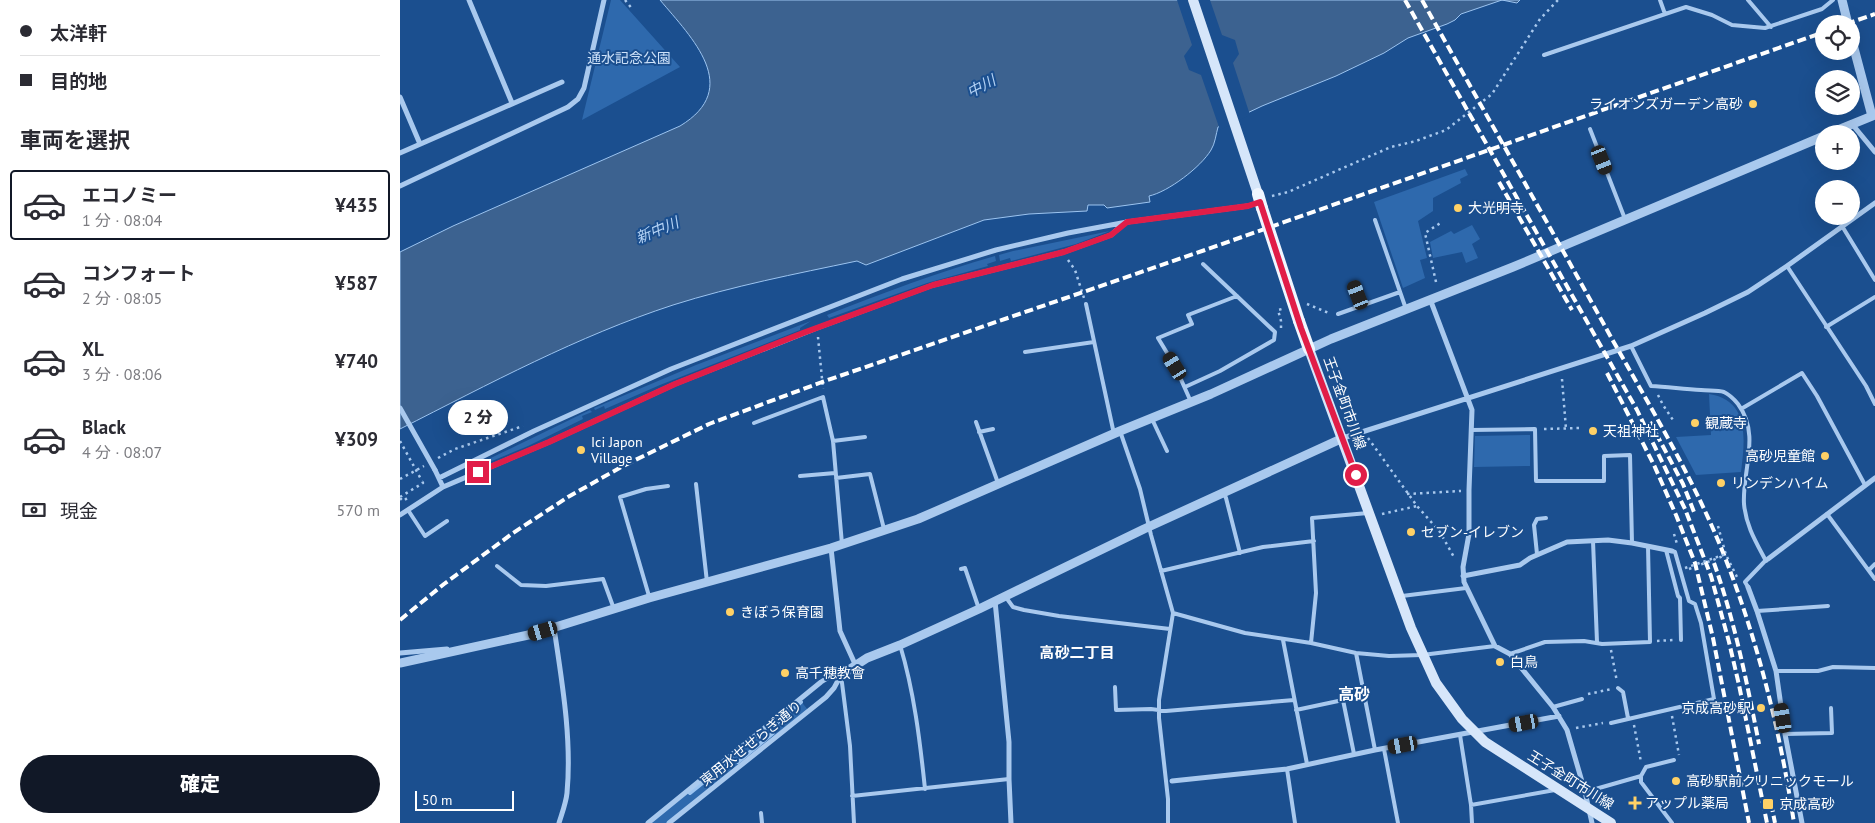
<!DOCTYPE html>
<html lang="ja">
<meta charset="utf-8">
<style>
body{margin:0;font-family:"PT Sans","Noto Sans JP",sans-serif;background:#f2f2f3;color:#2b2b33;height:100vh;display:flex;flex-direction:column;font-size:19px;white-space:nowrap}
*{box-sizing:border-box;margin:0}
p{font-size:16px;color:#7c7c81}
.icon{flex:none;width:28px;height:28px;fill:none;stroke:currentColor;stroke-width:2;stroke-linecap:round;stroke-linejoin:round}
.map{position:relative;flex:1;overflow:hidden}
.panel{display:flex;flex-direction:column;background:#fff;width:400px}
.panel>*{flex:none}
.guide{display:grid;align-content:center;height:110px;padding:0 20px;background:#fff}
.tools{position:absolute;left:1415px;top:15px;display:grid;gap:10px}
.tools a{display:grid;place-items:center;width:45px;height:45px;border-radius:50%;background:#fff;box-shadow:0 5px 20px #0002;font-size:25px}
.scale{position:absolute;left:15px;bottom:12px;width:99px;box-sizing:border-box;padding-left:5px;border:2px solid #fff;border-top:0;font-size:14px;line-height:18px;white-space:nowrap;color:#fff;-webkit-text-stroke:4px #1b4f8f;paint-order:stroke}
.end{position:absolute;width:22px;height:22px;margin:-11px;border:6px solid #e11d48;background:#fff;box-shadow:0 0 0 2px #fff}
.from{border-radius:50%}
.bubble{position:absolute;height:35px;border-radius:18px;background:#fff;box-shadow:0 5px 20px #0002;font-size:16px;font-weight:800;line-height:35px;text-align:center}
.car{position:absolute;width:15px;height:30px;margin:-15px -8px;border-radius:6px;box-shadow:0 0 4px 1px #0007;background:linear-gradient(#222 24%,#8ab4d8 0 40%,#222 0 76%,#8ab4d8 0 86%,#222 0)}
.guide b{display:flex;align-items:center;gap:18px;height:48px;font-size:19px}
.guide b+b{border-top:1px solid #e1e1e2}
.guide i{width:12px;height:12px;background:#2b2b33}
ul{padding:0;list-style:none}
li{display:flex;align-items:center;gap:15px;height:70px;margin:0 10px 8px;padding:0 10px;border:2px solid transparent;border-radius:5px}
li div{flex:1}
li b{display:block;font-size:19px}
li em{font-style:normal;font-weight:800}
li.selected{border-color:#111827}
li>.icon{width:45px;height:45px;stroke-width:1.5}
h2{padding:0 20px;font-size:22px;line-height:60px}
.pay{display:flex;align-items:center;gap:12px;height:55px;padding:0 20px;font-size:19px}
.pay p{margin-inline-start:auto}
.action{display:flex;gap:10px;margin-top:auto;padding:10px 20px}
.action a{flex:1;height:58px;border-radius:30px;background:#111827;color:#fff;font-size:20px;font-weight:800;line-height:58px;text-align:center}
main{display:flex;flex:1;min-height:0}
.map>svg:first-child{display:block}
.green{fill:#2e69ad}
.water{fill:#3c6290;stroke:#9cc4f0}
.pier{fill:#1b4f8f}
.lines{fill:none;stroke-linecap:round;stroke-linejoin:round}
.stream{stroke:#9cc4f0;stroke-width:4}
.path{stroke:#a9c9ee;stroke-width:2.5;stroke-dasharray:2.5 4;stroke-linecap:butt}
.service{stroke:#a9c9ee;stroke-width:4}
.minor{stroke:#a9c9ee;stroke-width:5}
.tertiary{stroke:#a9c9ee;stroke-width:9}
.secondary{stroke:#d6e6fa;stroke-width:10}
.primary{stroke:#f0f6ff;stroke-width:12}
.rail{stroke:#fff;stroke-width:4;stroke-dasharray:9 4;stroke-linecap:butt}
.path-bridge{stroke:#a9c9ee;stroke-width:2.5;stroke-dasharray:2.5 4;stroke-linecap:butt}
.minor-bridge{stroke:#a9c9ee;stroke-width:5}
.primary-bridge{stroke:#f0f6ff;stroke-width:12}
.route{stroke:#e11d48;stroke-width:6}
.poi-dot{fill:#ffd166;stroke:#1b4f8f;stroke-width:2}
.labels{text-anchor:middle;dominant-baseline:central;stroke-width:4;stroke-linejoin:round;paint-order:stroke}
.park-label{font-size:14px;fill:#cfe3fa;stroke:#1b4f8f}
.poi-label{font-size:14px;fill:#fff;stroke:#1b4f8f;text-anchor:start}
.street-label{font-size:14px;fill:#fff;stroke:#1b4f8f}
.water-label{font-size:15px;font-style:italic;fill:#b5d3f5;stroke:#1b4f8f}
.neighbourhood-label{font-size:15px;font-weight:bold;fill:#fff;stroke:#1b4f8f}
.quarter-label{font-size:16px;font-weight:bold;fill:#fff;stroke:#1b4f8f}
</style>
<main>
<section class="panel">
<div class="guide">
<b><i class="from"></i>太洋軒</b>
<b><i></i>目的地</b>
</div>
<h2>車両を選択</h2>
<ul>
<li class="selected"><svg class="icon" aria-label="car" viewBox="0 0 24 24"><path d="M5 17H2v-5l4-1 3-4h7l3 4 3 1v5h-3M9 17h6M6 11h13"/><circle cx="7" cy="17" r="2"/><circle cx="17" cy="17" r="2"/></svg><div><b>エコノミー</b><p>1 分 · 08:04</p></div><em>¥435</em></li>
<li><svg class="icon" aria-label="car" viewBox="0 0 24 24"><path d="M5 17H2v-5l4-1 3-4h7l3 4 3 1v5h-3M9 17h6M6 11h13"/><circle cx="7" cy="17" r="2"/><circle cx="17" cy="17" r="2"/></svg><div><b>コンフォート</b><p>2 分 · 08:05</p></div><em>¥587</em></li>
<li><svg class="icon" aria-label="car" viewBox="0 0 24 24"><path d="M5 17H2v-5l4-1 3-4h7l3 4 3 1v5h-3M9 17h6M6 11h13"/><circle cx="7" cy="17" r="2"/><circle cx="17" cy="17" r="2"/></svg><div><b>XL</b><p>3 分 · 08:06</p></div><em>¥740</em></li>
<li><svg class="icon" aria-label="car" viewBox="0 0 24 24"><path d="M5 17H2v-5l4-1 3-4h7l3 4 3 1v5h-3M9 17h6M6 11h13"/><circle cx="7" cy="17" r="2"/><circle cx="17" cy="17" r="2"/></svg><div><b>Black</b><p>4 分 · 08:07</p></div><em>¥309</em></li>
</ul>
<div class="pay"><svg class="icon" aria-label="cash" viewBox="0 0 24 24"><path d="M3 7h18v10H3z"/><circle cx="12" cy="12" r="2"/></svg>現金<p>570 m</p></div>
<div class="action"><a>確定</a></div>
</section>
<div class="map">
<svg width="1475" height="823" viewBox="0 0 1475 823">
<rect width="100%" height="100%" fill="#1b4f8f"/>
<path class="green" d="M211,0H220L280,67L182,120Z
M1065,169L1068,175L1060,179L1061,183L1033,198V211L1018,221L1027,258L1020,260L1025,278L1003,288L974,202Z
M1072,225L1080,239L1072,244L1078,258L1066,263L1062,252L1033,258L1030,242L1051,231L1054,234Z
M710,231L676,244L611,261L610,258L600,261L599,255L613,251Z
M595,256L596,261L587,264L588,266L527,283L429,318L427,315C483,293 538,272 595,256Z
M411,321L400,328V330L260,385L205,409L204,406L195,410L194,408L296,365Z
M1309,394C1350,400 1345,440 1341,472L1296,475L1276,437L1311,435Z
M190,410L192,412L182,416L183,419L128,446L68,471V469Z
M1130,435V466L1074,467L1075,436Z
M400,700L408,710L267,823H249Z"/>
<path class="water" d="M260,0H1120L1117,3L1102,0L1061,14L1055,20L1047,24L1008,38L984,53L936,76L862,106L818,127C816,134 815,144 811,150C801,167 768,192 749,196L750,202L707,208L704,205H688L687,211L629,214L584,220L466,265L457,261C395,274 333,286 273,305C178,336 89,384 0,429V252L53,226L280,126C343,88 292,38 260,0Z"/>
<path class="pier" d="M777,0H810L822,35L835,40L839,54L833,63L850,115L820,130L801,75L789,70L784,56L792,45Z"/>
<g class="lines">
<path class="stream" d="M370,729L401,702
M338,762L373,733
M290,793L332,759"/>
<path class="path" d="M225,0L233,10
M872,196L888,192L991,147L1016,141L1046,130L1092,94L1140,19L1158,0
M668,260L675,270L684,298
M1036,282L1025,233L1042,222
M907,304L931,314
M881,328V321L878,310L882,309
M418,337L423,389
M1162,379L1166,429
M1258,395L1263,405L1273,420
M1144,429L1181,428
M968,438L1017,506L1040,532L1055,559
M38,458L55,449L123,426
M0,479L24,466
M1007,494L1061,491
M0,497L23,483L22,481
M0,498L3,501L9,497
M982,514L1017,506
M1318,526L1326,555L1338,579
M1274,534L1277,544
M1289,569L1326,555
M1257,641L1274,640
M1211,650L1217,682
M1188,694L1212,689
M1272,716L1279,755
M1234,725L1241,762
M1176,728L1203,723"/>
<path class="service" d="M1260,0L1265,14
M1348,0L1371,27
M1144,55L1286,7L1312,15L1332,25L1365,28L1422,9L1433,0
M1190,129L1225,219
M975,220L1006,309
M1442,226L1475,280
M1387,266L1466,386L1475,404
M955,285L962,306
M686,304L714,434
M938,314L1000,292
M1426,327L1475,297
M1231,346L1251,386C1268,387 1284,389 1301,390C1308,391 1317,390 1324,392C1330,395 1334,399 1338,404C1361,435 1342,470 1344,504C1346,526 1356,542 1366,561
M625,352L694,342
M785,387L820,371L874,340L875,332L803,264
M791,402L775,366L758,338L792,324L788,315L837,296
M1341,409L1402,373L1417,396L1465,485
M752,419L767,451
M576,422L598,483
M354,423L423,397L433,441L442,544
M1071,430L1135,429L1136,481H1204V456L1230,455L1232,543
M720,431L740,489L751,535L773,613L759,700V718L768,799V823
M579,432L593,429
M433,441L465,437
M400,476L435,473
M436,478L470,474L484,529
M296,484L307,582
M823,492L826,498L840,553
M8,510L25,536L47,521
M1427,514L1475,579
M1193,541L1197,642
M1266,550L1278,596L1280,598L1281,640
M1137,554L1134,525L1137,519L1146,518
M97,566L121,585L146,586L203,579L214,609
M561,569L565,568L579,609
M1469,570L1475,564
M761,571L863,547L914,541
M1348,587L1345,582L1366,560
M249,596L220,497L246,489L268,486
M605,596L613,607L624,610L659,616L770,629
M1002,596L1066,588
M1357,611L1428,606
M773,613L845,633L911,643L956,653L989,656L1022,655L1095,646
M883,640L907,764
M911,643L916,593L912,518L968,513
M500,645C514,691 520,741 525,789
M956,653L975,750
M1110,654L1145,642L1184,641L1202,644L1250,642L1248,546
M1376,671H1418L1433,667L1475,668
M441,675L450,746L454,823
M715,687L716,710L751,709L766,711L894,700
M1218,688L1223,692L1228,718
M1153,707L1182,699
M896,710L943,700L954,754
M1211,723L1314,699L1301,623L1295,604L1289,601L1275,552L1272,551
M1385,734L1432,733L1431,708
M1060,735L1071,805L1072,823
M984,749L998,823
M887,769L895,823
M1241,776L1246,767L1274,760
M1185,792L1241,776V782L1272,823
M452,796L609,779
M1071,805L1155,790
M361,813L362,823"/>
<path class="minor" d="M69,0L112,103
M0,97L20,144
M1452,124L1475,152
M0,153L162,82
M0,186L168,107L178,99L184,88L204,0
M1030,299L1072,410L1069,490V534L1063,567L1064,582L1095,646L1110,654L1153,707L1167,730L1185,792L1192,823
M943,438L1231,346L1305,313L1348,292L1387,266L1475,203
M35,470L43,487L149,442L275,384L417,328L533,285L664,252L711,235L726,222
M39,478L134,431L271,369L502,279L596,250L668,233L727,222L848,206L860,202
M0,515L43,487
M431,548L440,631L455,664
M1368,559L1475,478
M1063,576L1120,565L1130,558L1167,542L1208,540L1232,543L1272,551
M1348,587L1357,611L1376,671L1385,734L1402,823
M595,601L609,742V779L611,823
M154,628C162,682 172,739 167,793C166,803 162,813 159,823
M0,653L47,649
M772,781L887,769L975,750L1159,716
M248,823L421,682L429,677L441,675
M269,823L426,697L434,688L441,675"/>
<path class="tertiary" d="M1442,0L1448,24
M1451,37L1472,116
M1428,134L1475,115
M0,663L133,634L249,598L431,548L518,519L720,431L811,394L931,339L1113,267L1424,136
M441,675L467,658L500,645L579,609L744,529L943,438"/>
<path class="secondary" d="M793,0L858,194
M909,349L1011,628L1036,683L1062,719L1085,742L1211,823"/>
<path class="primary" d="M858,194L862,208
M899,321L909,349"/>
<path class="rail" d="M1005,0L1237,410L1285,509L1311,576L1329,642L1339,685L1367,823
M1022,0C1085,113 1149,225 1212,339C1251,408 1292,476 1322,550C1357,637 1380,730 1394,823
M1446,24L1475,14
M1099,182L1172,310
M1207,373L1254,465L1276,515L1295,563L1313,638L1349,823
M1250,422L1283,484L1294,512
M1314,563C1335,622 1347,683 1359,744
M0,620L44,584L113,533L168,497L223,466L309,424L422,382L805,250L1424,32
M1371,803L1375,823"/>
<path class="path-bridge" d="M0,441L22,481
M1285,568L1326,554V555"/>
<path class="minor-bridge" d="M0,408L35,470"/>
<path class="primary-bridge" d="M862,208L899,321"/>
</g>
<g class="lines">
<path class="route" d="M78,472L149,442L275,384L403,333L533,285L664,252L711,235L727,222L848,206L860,202L901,328L956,475"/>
</g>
<g class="poi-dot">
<circle cx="1353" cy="104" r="5"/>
<circle cx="1058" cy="208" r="5"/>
<circle cx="1295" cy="423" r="5"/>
<circle cx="1193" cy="431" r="5"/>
<circle cx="181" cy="450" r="5"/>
<circle cx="1425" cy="456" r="5"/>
<circle cx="1321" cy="483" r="5"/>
<circle cx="1011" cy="532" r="5"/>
<circle cx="330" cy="612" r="5"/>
<circle cx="1100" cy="662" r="5"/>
<circle cx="385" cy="673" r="5"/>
<circle cx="1361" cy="708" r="5"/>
<circle cx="1276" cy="781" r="5"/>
<path d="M1232.5 795.5h5v5h5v5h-5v5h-5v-5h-5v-5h5z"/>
<rect x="1362" y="798" width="12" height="12" rx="2.5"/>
</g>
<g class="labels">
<g class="park-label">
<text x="229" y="58">通水記念公園</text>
</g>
<g class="poi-label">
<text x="1343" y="104" text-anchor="end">ライオンズガーデン高砂</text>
<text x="1068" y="208">大光明寺</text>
<text x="1305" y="423">観蔵寺</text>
<text x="1203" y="431">天祖神社</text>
<text x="191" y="442">Ici Japon<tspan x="191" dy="16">Village</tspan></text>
<text x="1415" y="456" text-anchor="end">高砂児童館</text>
<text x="1331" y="483">リンデンハイム</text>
<text x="1021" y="532">セブン-イレブン</text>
<text x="340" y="612">きぼう保育園</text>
<text x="1110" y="662">白鳥</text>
<text x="395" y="673">高千穂教會</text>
<text x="1351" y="708" text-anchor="end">京成高砂駅</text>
<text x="1286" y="781">高砂駅前クリニックモール</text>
<text x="1245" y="803">アップル薬局</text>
<text x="1379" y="804">京成高砂</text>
</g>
<g class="street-label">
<text transform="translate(945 403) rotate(70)">王子金町市川線</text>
<text transform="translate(351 743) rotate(-39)">東用水せせらぎ通り</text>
<text transform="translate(1171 780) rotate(32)">王子金町市川線</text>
</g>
<g class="water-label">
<text transform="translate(581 86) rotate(-28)">中川</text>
<text transform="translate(257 230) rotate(-23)">新中川</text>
</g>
<g class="neighbourhood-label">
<text x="677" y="652">高砂二丁目</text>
</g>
<g class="quarter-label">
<text x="954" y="694">高砂</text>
</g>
</g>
</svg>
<div class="tools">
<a><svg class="icon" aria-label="locate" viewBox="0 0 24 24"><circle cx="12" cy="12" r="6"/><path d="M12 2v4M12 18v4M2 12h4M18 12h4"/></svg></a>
<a><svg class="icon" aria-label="layers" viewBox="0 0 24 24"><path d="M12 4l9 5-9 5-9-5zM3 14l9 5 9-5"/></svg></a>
<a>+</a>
<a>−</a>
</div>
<div class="scale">50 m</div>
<i class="end from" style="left:956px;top:475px"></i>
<i class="end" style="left:78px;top:472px"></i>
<div class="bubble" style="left:48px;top:400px;width:60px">2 分</div>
<i class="car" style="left:1202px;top:160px;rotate:158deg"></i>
<i class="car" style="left:958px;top:295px;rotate:339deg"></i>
<i class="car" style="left:775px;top:366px;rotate:328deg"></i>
<i class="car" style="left:143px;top:631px;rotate:254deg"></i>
<i class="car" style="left:1383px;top:718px;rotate:351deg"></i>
<i class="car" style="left:1124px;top:723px;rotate:260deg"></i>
<i class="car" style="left:1003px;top:745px;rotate:260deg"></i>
</div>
</main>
